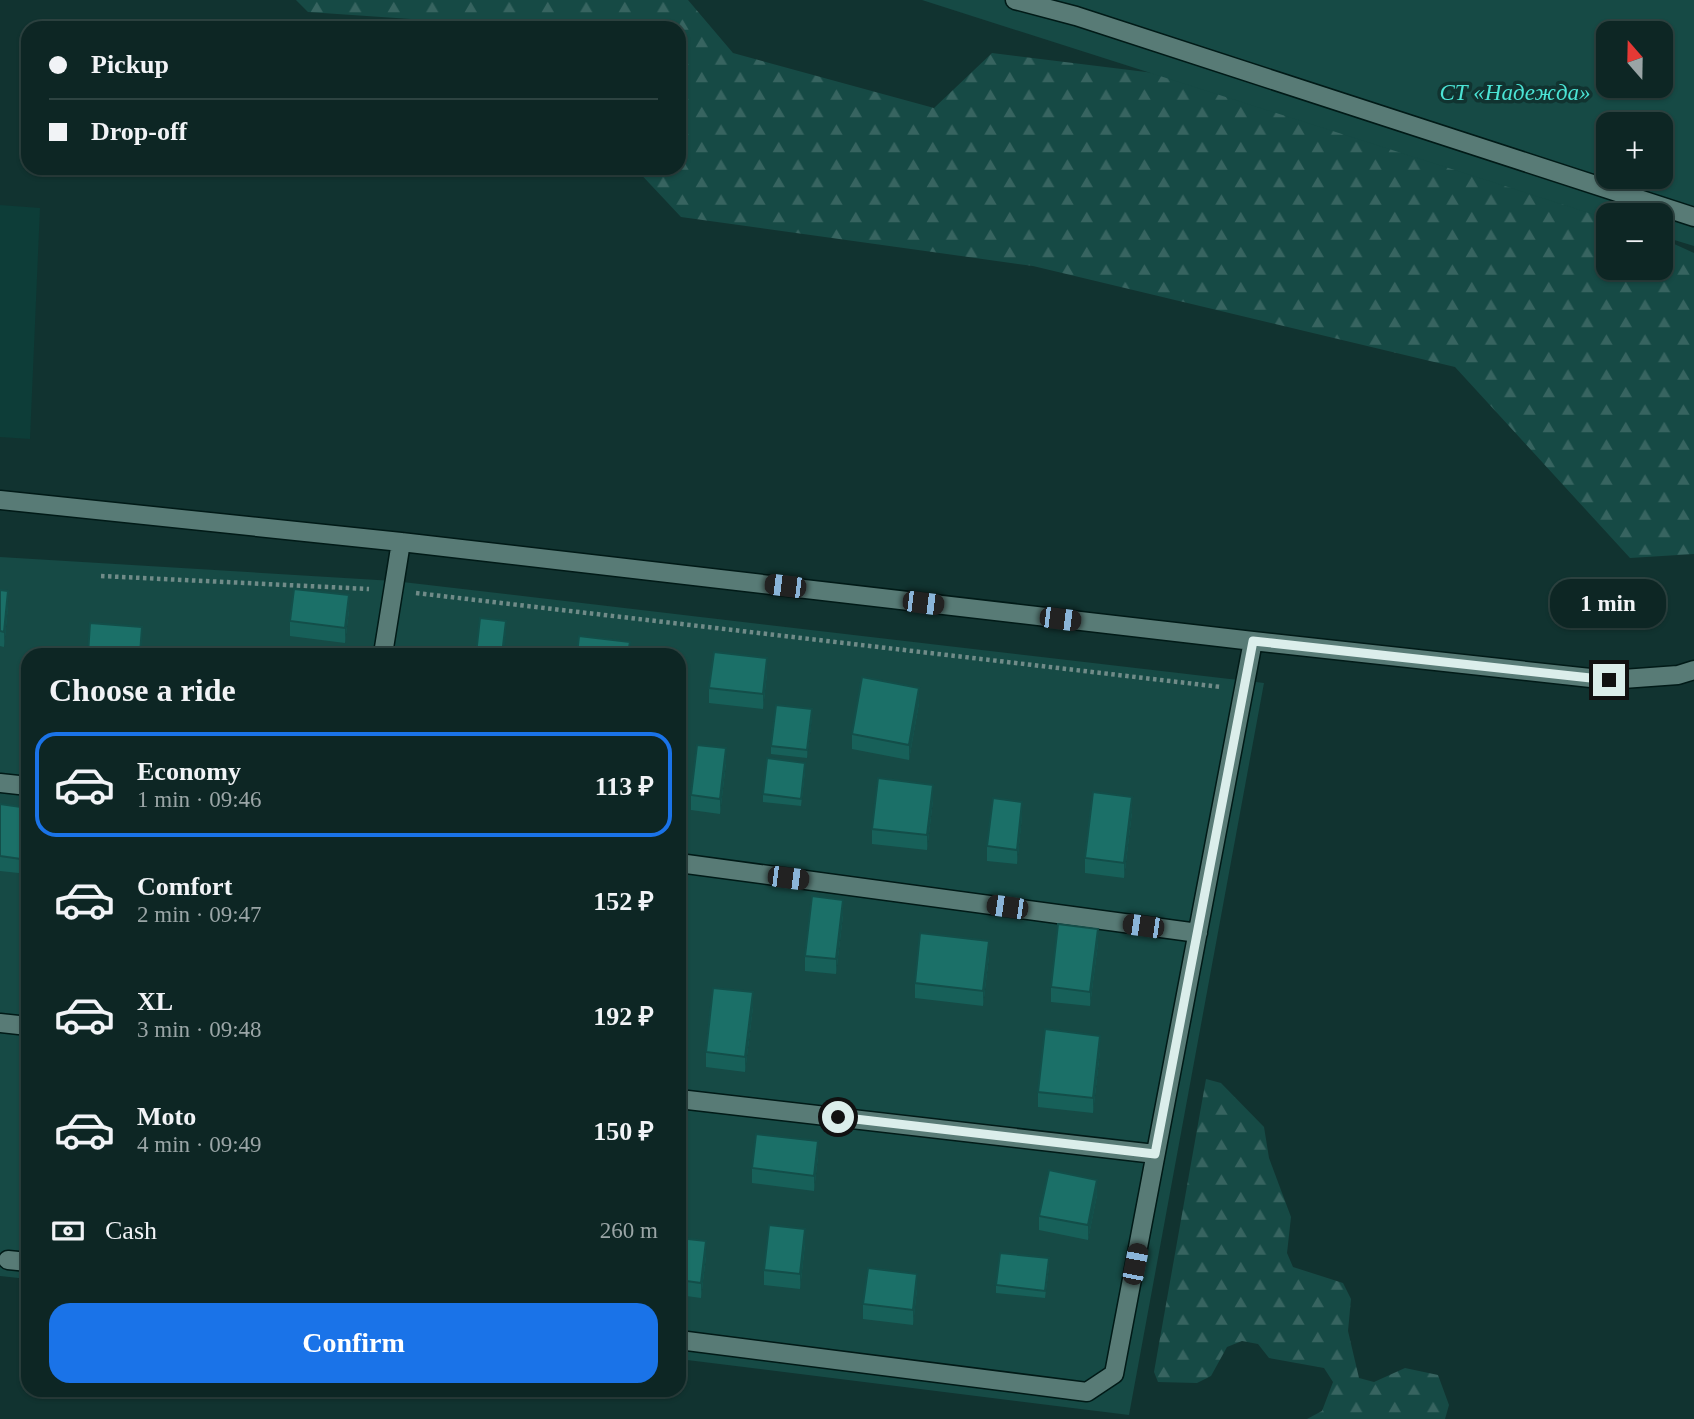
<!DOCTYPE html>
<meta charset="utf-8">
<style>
body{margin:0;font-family:"Times New Roman",serif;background:#162e2c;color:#f1f3f6;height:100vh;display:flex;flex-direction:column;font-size:26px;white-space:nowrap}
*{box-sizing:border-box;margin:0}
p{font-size:23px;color:#9aa5a6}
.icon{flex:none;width:38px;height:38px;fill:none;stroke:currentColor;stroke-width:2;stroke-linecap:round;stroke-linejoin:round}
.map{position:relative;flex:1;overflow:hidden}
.panel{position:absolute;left:21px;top:648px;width:665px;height:749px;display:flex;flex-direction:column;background:#0d2624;border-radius:21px;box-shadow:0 2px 5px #0004,0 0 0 2px #2d4341}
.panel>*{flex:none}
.top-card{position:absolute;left:21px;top:21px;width:665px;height:154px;border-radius:21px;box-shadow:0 2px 5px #0004,0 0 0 2px #2d4341;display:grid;align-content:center;height:154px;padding:0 28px;background:#0d2624}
.needle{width:46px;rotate:340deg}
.controls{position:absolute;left:1596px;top:21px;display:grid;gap:14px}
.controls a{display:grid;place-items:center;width:77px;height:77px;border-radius:14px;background:#0d2624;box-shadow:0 2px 5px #0004,0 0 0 2px #2d4341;font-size:35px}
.end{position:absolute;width:32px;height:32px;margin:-16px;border:9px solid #dbeeeb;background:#111;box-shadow:0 0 0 4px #111}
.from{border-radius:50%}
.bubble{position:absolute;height:49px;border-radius:21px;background:#0d2624;box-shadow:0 2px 5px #0004,0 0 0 2px #2d4341;font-size:23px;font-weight:800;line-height:49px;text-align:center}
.car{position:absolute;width:21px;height:42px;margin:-21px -10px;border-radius:9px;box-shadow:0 0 5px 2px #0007;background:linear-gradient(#222 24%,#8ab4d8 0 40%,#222 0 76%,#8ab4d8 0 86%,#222 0)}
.top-card b{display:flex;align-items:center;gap:24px;height:66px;font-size:26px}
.top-card b+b{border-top:2px solid #2d4341}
.top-card i{width:18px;height:18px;background:#f1f3f6}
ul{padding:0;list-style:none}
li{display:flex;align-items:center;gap:21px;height:105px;margin:0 14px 10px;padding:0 14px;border:4px solid transparent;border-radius:21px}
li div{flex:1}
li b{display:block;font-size:26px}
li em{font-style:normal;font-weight:800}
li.selected{border-color:#1a73e8}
li>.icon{width:63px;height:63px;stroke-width:1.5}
h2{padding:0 28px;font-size:32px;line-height:84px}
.pay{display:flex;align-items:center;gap:18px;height:77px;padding:0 28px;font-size:26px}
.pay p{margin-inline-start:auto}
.button{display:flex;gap:14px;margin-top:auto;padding:14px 28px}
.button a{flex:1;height:80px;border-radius:21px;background:#1a73e8;color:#fff;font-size:28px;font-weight:800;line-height:80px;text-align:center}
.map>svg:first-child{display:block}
.built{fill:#0d3d38}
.forest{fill:url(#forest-firs)}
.garden{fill:#164a45;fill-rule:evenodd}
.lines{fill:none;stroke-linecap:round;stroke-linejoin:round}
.minor-casing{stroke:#011a17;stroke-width:21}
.path{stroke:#708b88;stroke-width:4.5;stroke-dasharray:3.5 3.5;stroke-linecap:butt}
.minor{stroke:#587b76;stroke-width:18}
.wall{fill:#176059}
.shaded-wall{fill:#134e49}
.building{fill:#1b7068;stroke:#134e49;stroke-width:2}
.route{stroke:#dbeeeb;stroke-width:9}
.labels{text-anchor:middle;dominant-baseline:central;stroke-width:7;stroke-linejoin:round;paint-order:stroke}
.park-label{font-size:23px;font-style:italic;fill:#4be4d5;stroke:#113330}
</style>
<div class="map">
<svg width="1694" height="1419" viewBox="0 0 1694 1419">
<defs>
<pattern id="forest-firs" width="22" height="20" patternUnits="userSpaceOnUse" patternTransform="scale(1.75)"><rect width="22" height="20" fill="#164a45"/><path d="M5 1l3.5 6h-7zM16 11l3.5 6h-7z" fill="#376460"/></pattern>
</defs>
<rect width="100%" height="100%" fill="#113330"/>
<path class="built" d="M0,205L40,208L30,439L0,437Z"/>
<path class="forest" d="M296,0H688L733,53L934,108L992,53L1219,81L1608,215V268H1661V238L1694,253V554L1630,558L1455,367L1033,266L681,217L635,168H679V28H502L499,25L308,12Z
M1206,1079L1221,1083L1264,1127L1269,1158L1291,1217L1287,1253L1293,1267L1343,1283L1351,1299L1348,1331L1359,1378L1374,1382L1405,1368L1438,1375L1449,1405L1445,1419H1307L1322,1411L1333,1382L1324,1368L1269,1358L1258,1344L1242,1341L1227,1347L1211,1376L1197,1383L1158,1382L1154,1372Z"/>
<path class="garden" d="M922,0H1694V246L1661,236V215H1608V219ZM1608,33H1661V86H1608ZM1608,124H1661V177H1608Z
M0,557L394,581L1264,683L1129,1415L679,1359V654H28V1279L0,1276Z"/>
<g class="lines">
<g class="minor-casing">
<path id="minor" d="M1015,0L1076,16L1694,217
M0,500L401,542L1253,641L1609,680L1678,675L1694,670
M383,654L401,542
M0,783L28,786
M679,863L1198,933
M0,1023L28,1026
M679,1099L1155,1154
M8,1260L28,1262
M679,1340L1087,1392L1114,1374L1253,641"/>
</g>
<path class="path" d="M101,576L369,589
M416,593L1221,687"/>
<use href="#minor" class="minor"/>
</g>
<path class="wall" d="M0,590L8,606L4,647L0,646Z
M349,610L345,643L290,636V621Z
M767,673L763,709L709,703V688Z
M919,703L909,760L852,749V734Z
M812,717L807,758L771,754V746Z
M726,763L720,814L691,810V795Z
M805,771L801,806L763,802V794Z
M933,800L927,850L872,844V829Z
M0,804L28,808V874L0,871Z
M1132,812L1124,878L1085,873V858Z
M1022,816L1017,864L987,861V846Z
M843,915L836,974L805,971V956Z
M1098,943L1090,1006L1051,1002V987Z
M989,956L983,1006L915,998V983Z
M753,1007L745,1072L706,1067V1052Z
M1100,1051L1093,1113L1038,1107V1092Z
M818,1156L814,1191L752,1183V1168Z
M1097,1195L1088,1240L1039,1230V1216Z
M679,1238L706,1256L701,1298L679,1295Z
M805,1244L800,1289L764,1285V1270Z
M1049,1266L1045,1298L996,1293V1285Z
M917,1289L913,1325L863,1319V1304Z"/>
<path class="shaded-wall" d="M8,591V606L4,647V632Z
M349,595V610L345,643V628Z
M506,621V636L504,654H502Z
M767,658V673L763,709V694Z
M919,688V703L909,760V745Z
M812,709V717L807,758V750Z
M726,748V763L720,814V799Z
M933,785V800L927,850V835Z
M1132,797V812L1124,878V863Z
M1022,802V816L1017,864V850Z
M843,900V915L836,974V959Z
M1098,929V943L1090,1006V992Z
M989,941V956L983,1006V991Z
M753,992V1007L745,1072V1057Z
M1100,1036V1051L1093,1113V1098Z
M818,1141V1156L814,1191V1176Z
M1097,1180V1195L1088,1240V1225Z
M805,1229V1244L800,1289V1274Z
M706,1241V1256L701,1298V1283Z
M917,1274V1289L913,1325V1310Z"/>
<path class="building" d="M294,589L349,595L345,628L290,621Z
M0,590L8,591L4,632L0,631Z
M480,618L506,621L502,654H476Z
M90,623L142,627L140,654H88Z
M579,636L630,642L628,654H577Z
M714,652L767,658L763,694L709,688Z
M862,677L919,688L909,745L852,734Z
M776,705L812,709L807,750L771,746Z
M697,745L726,748L720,799L691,795Z
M767,758L805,763L801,799L763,794Z
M878,778L933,785L927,835L872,829Z
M1093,792L1132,797L1124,863L1085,858Z
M993,798L1022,802L1017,850L987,846Z
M0,804L28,808V860L0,856Z
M812,896L843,900L836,959L805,956Z
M1058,924L1098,929L1090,992L1051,987Z
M920,933L989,941L983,991L915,983Z
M713,988L753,992L745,1057L706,1052Z
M1045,1029L1100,1036L1093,1098L1038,1092Z
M756,1134L818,1141L814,1176L752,1168Z
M1049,1170L1097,1180L1088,1225L1039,1216Z
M769,1225L805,1229L800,1274L764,1270Z
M679,1238L706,1241L701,1283L679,1280Z
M1000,1253L1049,1258L1045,1291L996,1285Z
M868,1268L917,1274L913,1310L863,1304Z"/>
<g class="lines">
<path class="route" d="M838,1117L1155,1154L1253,641L1609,680"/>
</g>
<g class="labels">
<g class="park-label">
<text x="1515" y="92">СТ «Надежда»</text>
</g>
</g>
</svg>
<div class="controls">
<a><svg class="needle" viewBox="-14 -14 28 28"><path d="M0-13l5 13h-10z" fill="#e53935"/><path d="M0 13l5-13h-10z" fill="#9aa5a6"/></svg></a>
<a>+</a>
<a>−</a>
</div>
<i class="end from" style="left:838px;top:1117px"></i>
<i class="end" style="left:1609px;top:680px"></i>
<div class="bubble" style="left:1550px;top:579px;width:116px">1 min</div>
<i class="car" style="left:785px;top:586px;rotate:277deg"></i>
<i class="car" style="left:923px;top:603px;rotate:97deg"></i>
<i class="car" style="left:1060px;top:619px;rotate:97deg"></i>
<i class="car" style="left:788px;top:878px;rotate:97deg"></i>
<i class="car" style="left:1007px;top:907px;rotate:278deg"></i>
<i class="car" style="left:1143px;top:926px;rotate:278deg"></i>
<i class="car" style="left:1135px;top:1264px;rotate:11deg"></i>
<div class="top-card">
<b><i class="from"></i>Pickup</b>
<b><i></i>Drop-off</b>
</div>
<section class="panel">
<h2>Choose a ride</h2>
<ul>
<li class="selected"><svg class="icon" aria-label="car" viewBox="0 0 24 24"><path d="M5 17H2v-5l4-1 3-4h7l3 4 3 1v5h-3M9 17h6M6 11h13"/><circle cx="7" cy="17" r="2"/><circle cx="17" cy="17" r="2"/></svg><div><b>Economy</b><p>1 min · 09:46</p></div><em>113 ₽</em></li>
<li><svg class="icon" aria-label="car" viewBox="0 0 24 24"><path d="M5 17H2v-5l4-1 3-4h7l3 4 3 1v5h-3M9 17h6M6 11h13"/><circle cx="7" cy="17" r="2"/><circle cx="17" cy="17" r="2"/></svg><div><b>Comfort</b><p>2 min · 09:47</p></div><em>152 ₽</em></li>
<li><svg class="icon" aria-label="car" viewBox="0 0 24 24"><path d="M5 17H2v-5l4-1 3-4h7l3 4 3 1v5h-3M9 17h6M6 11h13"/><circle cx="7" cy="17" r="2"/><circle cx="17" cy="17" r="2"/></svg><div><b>XL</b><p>3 min · 09:48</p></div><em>192 ₽</em></li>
<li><svg class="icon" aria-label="car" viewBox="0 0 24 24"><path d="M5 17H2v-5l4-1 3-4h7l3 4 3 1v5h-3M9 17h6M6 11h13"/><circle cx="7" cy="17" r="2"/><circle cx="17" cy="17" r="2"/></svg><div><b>Moto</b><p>4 min · 09:49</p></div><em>150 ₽</em></li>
</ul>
<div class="pay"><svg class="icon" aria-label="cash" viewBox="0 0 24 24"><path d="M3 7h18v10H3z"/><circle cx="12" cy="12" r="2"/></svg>Cash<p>260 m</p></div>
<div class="button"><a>Confirm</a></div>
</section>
</div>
